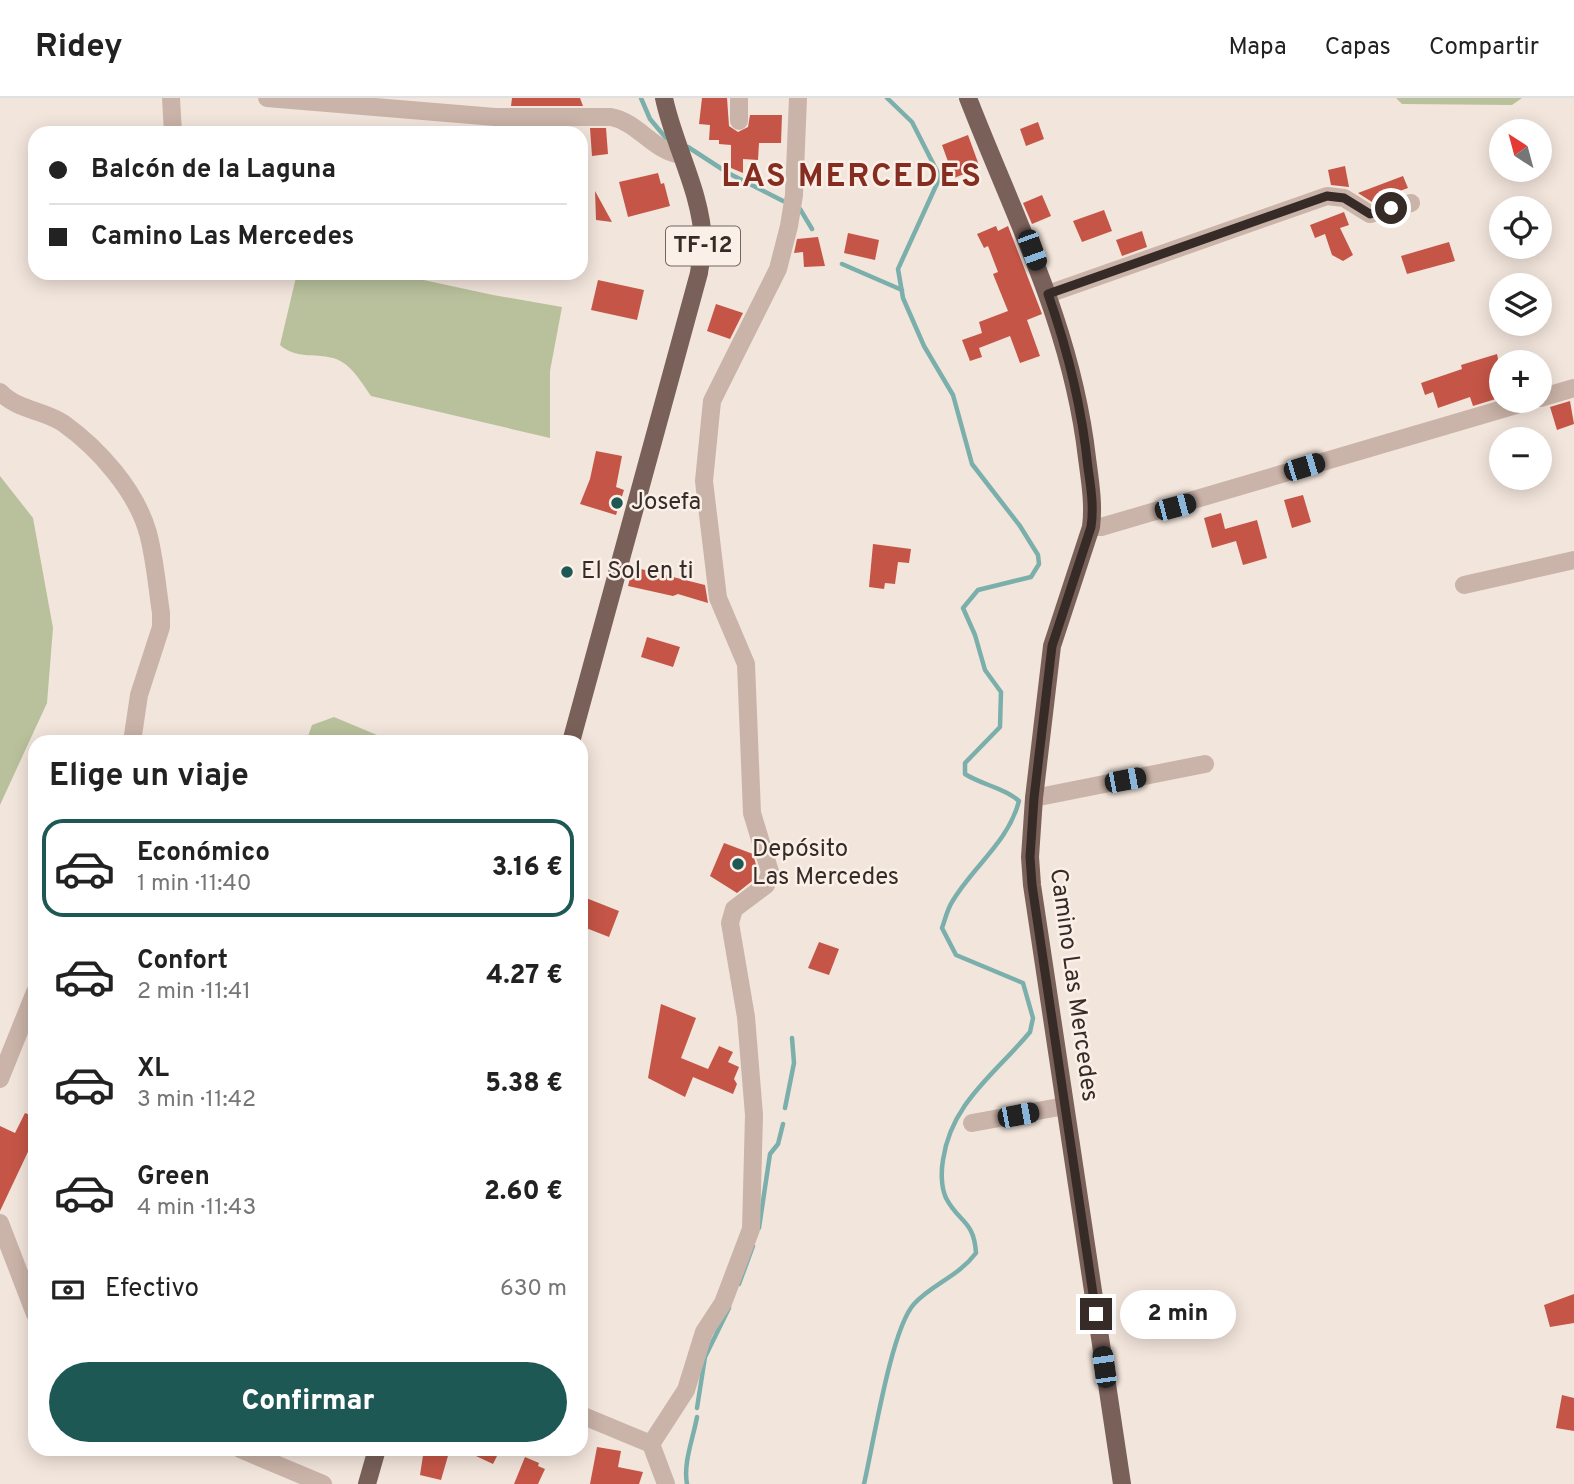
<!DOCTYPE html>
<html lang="es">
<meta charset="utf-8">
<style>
body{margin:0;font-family:Overpass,sans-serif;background:#f2f2f2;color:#222;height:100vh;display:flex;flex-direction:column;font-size:26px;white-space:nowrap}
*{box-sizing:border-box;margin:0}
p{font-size:23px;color:#767676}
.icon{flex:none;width:38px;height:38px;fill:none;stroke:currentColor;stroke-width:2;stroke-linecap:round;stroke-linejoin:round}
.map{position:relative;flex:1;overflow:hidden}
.side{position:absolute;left:28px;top:637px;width:560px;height:721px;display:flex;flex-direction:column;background:#fff;border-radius:21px;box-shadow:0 4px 18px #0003}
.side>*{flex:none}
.top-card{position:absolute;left:28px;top:28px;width:560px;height:154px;border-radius:21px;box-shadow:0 4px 18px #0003;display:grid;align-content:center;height:154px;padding:0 21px;background:#fff}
.needle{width:46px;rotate:324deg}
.tools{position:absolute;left:1489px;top:21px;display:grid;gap:14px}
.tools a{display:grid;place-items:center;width:63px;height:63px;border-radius:50%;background:#fff;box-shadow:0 4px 18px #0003;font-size:35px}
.end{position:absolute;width:32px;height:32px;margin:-16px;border:9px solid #372b28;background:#fff;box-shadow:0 0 0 4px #fff}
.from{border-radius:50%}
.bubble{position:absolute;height:49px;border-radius:24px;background:#fff;box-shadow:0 4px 18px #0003;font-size:23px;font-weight:800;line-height:49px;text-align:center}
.car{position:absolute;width:21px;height:42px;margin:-21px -10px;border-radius:9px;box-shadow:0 0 5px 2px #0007;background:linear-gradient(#222 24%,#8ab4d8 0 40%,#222 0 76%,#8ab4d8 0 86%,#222 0)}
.top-card b{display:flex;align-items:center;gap:24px;height:66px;font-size:26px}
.top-card b+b{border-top:2px solid #e0e0e0}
.top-card i{width:18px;height:18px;background:#222}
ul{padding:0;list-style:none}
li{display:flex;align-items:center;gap:21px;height:98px;margin:0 14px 10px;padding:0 7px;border:4px solid transparent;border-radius:21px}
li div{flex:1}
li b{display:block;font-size:26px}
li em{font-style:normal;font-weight:800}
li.selected{border-color:#1e5855}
li>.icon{width:63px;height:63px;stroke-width:1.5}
h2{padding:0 21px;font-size:32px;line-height:84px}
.pay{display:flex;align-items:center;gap:18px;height:77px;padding:0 21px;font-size:26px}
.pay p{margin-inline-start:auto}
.cta{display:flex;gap:14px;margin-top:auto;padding:14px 21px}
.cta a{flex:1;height:80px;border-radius:42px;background:#1e5855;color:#fff;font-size:28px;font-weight:800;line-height:80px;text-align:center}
header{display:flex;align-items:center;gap:42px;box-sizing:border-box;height:98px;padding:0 35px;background:#fff;border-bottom:2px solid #e0e0e0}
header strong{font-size:33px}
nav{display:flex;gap:38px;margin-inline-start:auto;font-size:24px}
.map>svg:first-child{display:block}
.green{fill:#b9c19c}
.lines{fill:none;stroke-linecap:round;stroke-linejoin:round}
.stream{stroke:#7bafab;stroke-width:4.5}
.building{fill:#c55647}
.minor{stroke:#cab3a8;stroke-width:18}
.major{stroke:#796059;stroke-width:18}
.route{stroke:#372b28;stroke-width:9}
.poi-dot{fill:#1e5855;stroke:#faf0e8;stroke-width:2.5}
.labels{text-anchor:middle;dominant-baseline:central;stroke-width:5;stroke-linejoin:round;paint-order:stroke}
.shield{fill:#faf0e8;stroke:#726662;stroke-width:2}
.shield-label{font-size:23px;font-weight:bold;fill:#372b28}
.poi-label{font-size:24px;fill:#372b28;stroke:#faf0e8;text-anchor:start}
.street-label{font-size:24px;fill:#372b28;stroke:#faf0e8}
.district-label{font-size:32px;font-weight:bold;letter-spacing:2px;fill:#862d21;stroke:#faf0e8}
</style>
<header>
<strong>Ridey</strong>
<nav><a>Mapa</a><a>Capas</a><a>Compartir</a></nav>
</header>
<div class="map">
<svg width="1574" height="1386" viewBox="0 0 1574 1386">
<rect width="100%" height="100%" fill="#f2e5dc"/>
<path class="green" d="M1396,0H1522L1512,7L1402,6Z
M297,175H391L493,197L562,209L550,273V340L371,298C361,284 351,265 333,260C313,255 296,261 280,247Z
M0,378L33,420L53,530L47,605L0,707Z
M334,619L377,637L375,644H306L312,627Z"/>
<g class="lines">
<path class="stream" d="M641,0L650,21L666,40
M688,49L728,75L783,103
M800,111L812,131
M842,166L902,192
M785,1010L794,965L792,940
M759,1130L770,1056L778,1046L783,1026
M739,1186L753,1148
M697,1310L705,1259L729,1210
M687,1386C683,1365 693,1341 697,1319
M864,1386C873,1348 891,1231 914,1206C932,1186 958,1179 976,1155C974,1122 959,1125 946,1100C941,1089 941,1073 943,1062C951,1005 996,975 1030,934L1033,920L1023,885L956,857L942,830C945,822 947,812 952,804C973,768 1008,745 1019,703C1005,690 982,687 965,676V665L1000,629L1001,594L985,572L975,537L963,510L978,492L1031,479L1039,466L1038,457L1020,428L972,366L953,297L924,248L903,200L898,171L940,79L912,24L887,0"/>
</g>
<path class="building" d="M512,0H580L583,8H511Z
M702,0H727L729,28L738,34L748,29L750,17H782L781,45H759L758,62L743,61V75L731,70V47L719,46V42H709L710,27L699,26Z
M1038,24L1044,41L1026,48L1020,31Z
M590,30H606L608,56L592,58Z
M968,37L980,70L954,80L942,47Z
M1345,68L1349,89L1331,87L1328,72Z
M658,75L661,86L664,85L670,108L628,119L619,84Z
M1403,78L1408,90L1397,94L1398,97L1372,104L1358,95Z
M595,93L612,124L596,122Z
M1042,97L1051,118L1032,126L1023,105Z
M1104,112L1112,133L1082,144L1073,123Z
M1344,114L1349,127L1340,130L1353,157L1343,163L1332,157L1325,136L1315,140L1310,127Z
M996,128L998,133L1008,128L1042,216L1027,222L1040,258L1020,265L1010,238L979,250L982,259L970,263L962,242L982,235L979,224L1008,213L993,176L998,174L988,148L984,150L977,136Z
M1142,133L1147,149L1122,158L1116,142Z
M848,135L879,142L875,162L844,155Z
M818,139L825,168L804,169L803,154L794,155L797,141Z
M1449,144L1455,163L1407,176L1401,158Z
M598,182L644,192L637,222L591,212Z
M716,206L743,215L730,241L707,233Z
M1497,256L1502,279L1493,281L1499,300L1473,308L1470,299L1438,310L1433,294L1425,297L1421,285L1462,271L1461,267Z
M1570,303L1574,326L1557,332L1550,309Z
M596,353L622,358L616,389L624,392L616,417L580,406L590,381Z
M1303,397L1311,424L1292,430L1284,402Z
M1221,415L1225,431L1257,422L1267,460L1243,467L1236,443L1212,450L1204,420Z
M873,446L911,451L909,465L898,464L895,486L885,485L884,491L869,489Z
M633,469L705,487L708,505L678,496L673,498L628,488Z
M647,539L680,549L673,569L641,559Z
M724,745L753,756L758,774L756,780L737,795L710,778Z
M581,798L619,813L609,839L581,828Z
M819,844L839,851L829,877L808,870Z
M661,906L696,920L681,960L708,971L719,948L733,954L728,964L739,969L734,981L737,986L733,996L693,979L685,999L648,980Z
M25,1015L35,1019V1039L0,1113V1028L15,1035Z
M1574,1196V1225L1550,1229L1544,1207Z
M1562,1297L1574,1300V1333L1556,1330Z
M597,1349L621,1353L618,1369L643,1374L639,1386H590Z
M424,1351H450L441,1382L420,1377Z
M461,1351H493L499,1354L493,1366Z
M525,1359L539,1365L538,1368L545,1371L538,1386H514Z"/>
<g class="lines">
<path class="minor" d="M171,0L173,35
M267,0L495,19H611C638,24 653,53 681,57
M739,23V0
M1048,196L1327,98L1344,100L1370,116L1411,105
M0,294C17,312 43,312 63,325C98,350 136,392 148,435C155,461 157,489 161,515V529L139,597L132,644
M1540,300L1574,290
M1091,429H1101L1530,303
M1464,487L1574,462
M1034,700L1205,666
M0,981L35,894
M972,1025L1065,1008
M0,1125L35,1216
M581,1317L651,1346
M240,1351L323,1386
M666,1386L651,1346L686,1292L704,1234L723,1205L751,1131L754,1017L746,919L730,825L734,811L766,787L770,774L752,715L746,566L718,500L704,383L712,303L778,171L789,128L794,97L798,0"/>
<path class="major" d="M968,0C1015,121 1072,228 1087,360C1090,383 1094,406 1091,429L1052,548L1034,700L1030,759L1032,787L1122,1386
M571,644L699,175C700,165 704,153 703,143C701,93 674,48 664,0
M367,1386L377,1351"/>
</g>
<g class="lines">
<path class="route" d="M1096,1216L1032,787L1030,759L1034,700L1052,548L1091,429C1094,409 1091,390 1088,370C1082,310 1068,253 1048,196L1327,98L1344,100L1370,116L1391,110"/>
</g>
<g class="poi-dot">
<circle cx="617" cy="405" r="7"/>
<circle cx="567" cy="474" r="7"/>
<circle cx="738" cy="766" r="7"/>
</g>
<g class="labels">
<rect class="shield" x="666" y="128.5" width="74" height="39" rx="5"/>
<g class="shield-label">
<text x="703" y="148">TF-12</text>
</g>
<g class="poi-label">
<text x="631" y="405">Josefa</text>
<text x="581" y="474">El Sol en ti</text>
<text x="752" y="752">Depósito<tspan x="752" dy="28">Las Mercedes</tspan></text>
</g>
<g class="street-label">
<text transform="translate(1073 887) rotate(82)">Camino Las Mercedes</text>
</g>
<g class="district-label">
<text x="852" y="80">LAS MERCEDES</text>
</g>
</g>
</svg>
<div class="tools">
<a><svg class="needle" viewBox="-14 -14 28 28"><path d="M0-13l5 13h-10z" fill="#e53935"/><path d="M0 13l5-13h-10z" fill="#767676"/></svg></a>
<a><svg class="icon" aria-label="locate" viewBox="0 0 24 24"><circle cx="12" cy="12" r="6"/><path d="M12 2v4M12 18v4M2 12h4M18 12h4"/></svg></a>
<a><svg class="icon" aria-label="layers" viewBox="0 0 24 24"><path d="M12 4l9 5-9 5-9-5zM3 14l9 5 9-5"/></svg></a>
<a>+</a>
<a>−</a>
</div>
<i class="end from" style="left:1391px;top:110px"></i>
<i class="end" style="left:1096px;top:1216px"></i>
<div class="bubble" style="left:1120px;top:1192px;width:116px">2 min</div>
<i class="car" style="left:1032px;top:152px;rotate:160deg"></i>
<i class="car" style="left:1304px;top:369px;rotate:73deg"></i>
<i class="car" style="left:1175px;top:409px;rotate:75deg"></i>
<i class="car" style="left:1125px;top:682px;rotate:79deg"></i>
<i class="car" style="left:1018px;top:1017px;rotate:79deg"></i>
<i class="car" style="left:1104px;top:1269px;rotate:352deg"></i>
<div class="top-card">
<b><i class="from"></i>Balcón de la Laguna</b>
<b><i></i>Camino Las Mercedes</b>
</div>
<section class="side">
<h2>Elige un viaje</h2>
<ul>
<li class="selected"><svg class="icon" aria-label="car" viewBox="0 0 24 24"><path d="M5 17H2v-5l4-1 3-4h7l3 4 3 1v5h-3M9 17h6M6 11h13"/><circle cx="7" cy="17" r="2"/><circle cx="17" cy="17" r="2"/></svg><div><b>Económico</b><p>1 min · 11:40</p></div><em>3.16 €</em></li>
<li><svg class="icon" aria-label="car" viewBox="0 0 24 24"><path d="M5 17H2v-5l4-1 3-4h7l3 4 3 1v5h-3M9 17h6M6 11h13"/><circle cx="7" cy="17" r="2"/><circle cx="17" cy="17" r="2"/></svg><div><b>Confort</b><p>2 min · 11:41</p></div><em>4.27 €</em></li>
<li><svg class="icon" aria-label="car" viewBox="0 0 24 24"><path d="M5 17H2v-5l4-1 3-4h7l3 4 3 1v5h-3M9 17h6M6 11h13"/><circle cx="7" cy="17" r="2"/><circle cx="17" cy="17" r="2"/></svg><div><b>XL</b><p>3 min · 11:42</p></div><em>5.38 €</em></li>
<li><svg class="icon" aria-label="car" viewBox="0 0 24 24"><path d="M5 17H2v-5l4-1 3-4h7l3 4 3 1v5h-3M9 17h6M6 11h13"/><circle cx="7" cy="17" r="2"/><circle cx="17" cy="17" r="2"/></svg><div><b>Green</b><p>4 min · 11:43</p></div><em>2.60 €</em></li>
</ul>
<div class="pay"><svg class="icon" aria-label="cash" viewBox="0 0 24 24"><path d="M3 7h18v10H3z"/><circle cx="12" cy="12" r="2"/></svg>Efectivo<p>630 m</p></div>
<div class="cta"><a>Confirmar</a></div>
</section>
</div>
